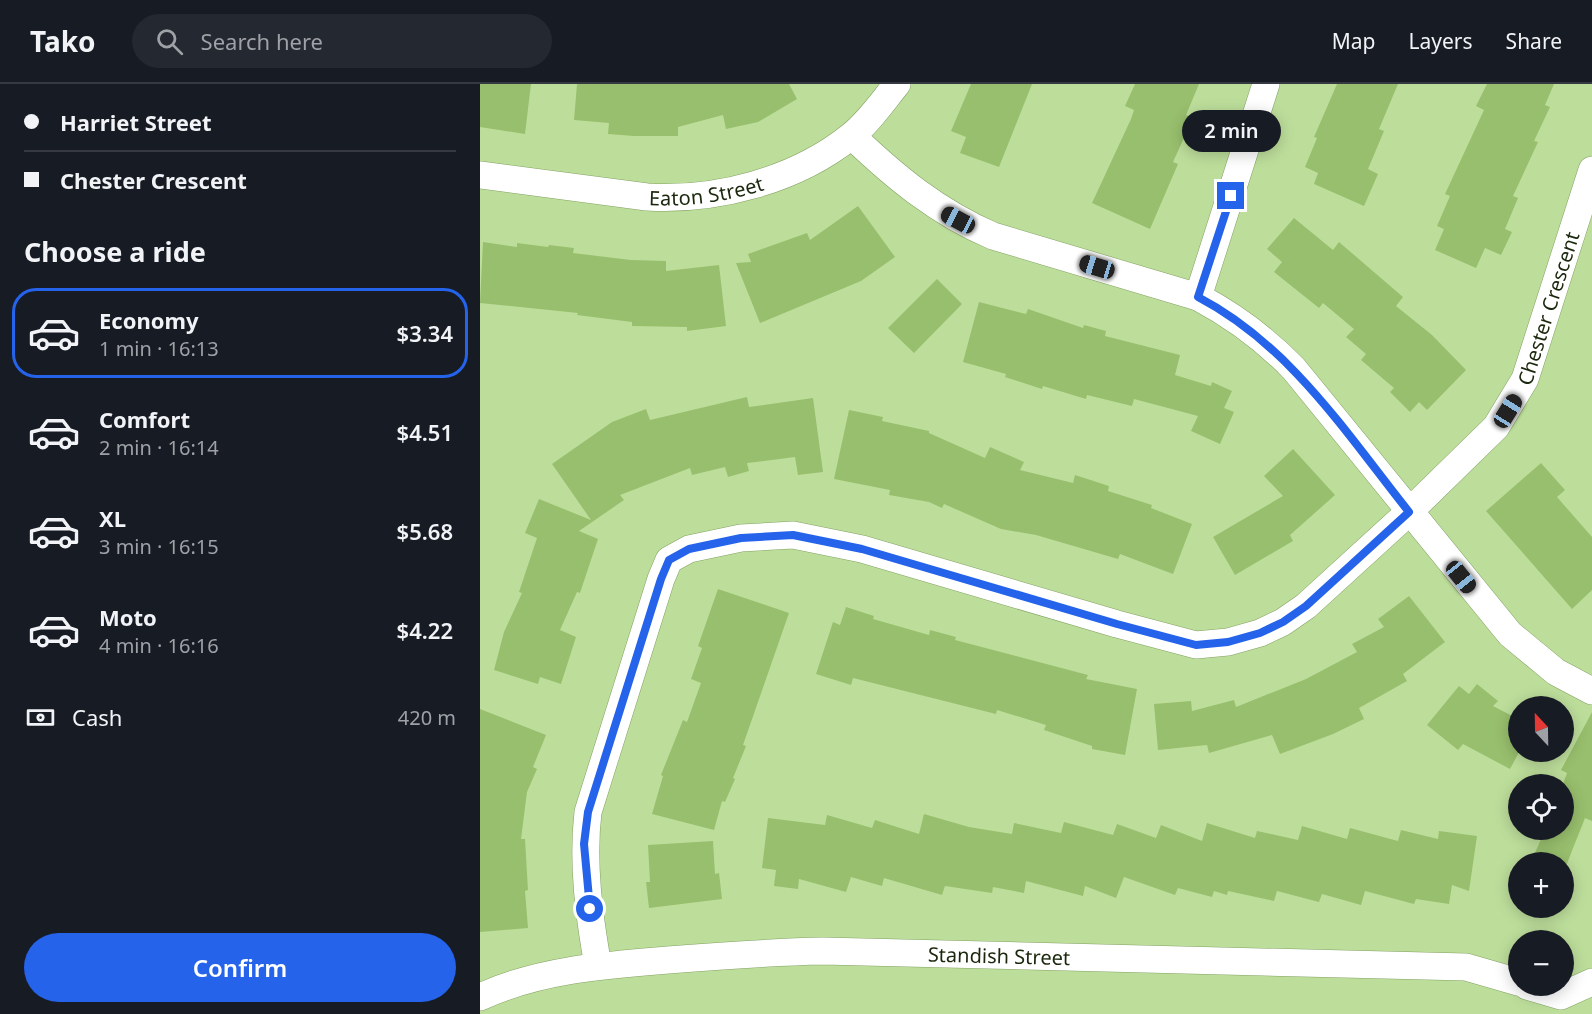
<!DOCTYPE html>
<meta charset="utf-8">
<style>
body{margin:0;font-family:"Noto Sans",sans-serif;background:#242831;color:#f1f3f6;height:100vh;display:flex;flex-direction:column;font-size:22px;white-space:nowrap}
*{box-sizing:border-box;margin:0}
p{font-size:20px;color:#9ea1a6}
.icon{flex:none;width:33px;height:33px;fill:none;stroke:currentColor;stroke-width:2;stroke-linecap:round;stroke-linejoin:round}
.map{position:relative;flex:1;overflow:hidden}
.details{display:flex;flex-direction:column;background:#171b24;width:480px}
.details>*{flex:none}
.top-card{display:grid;align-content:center;height:132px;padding:0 24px;background:#171b24}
.needle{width:39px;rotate:338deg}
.buttons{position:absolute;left:1028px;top:612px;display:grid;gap:12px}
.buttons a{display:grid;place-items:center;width:66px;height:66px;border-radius:50%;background:#171b24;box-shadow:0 3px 15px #0003;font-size:30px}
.end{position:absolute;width:27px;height:27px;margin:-14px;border:8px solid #2563eb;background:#fff;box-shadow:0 0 0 3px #fff}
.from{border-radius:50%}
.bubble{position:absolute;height:42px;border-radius:21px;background:#171b24;box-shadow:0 3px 15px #0003;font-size:20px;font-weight:600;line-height:42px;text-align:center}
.car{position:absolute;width:18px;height:36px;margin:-18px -9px;border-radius:8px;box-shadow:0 0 4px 2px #0007;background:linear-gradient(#222 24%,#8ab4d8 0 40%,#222 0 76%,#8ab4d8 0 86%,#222 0)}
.top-card b{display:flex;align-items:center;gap:21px;height:57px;font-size:22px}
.top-card b+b{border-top:2px solid #363941}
.top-card i{width:15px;height:15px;background:#f1f3f6}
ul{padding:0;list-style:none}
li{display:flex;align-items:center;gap:18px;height:90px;margin:0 12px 9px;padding:0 12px;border:3px solid transparent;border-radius:24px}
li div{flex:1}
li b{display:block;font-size:22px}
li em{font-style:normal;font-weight:600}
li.on{border-color:#2563eb}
li>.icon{width:54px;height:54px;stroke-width:1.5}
h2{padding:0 24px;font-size:27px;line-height:72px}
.pay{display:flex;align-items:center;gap:15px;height:66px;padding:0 24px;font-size:22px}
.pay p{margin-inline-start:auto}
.button{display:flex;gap:12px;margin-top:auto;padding:12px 24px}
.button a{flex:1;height:69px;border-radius:36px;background:#2563eb;color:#fff;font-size:24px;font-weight:600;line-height:69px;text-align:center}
header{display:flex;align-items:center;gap:36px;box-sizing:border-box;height:84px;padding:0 30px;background:#171b24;border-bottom:2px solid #363941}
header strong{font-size:28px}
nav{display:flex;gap:33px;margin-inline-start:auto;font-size:21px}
.search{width:420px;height:54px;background:#242831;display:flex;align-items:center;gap:15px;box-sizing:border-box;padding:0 21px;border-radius:33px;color:#9ea1a6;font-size:22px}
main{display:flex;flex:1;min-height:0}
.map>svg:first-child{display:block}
.building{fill:#98bf6d}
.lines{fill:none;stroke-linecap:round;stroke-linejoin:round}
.minor-casing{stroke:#83a262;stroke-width:28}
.minor{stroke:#fff;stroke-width:27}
.route{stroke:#2563eb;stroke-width:8}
.labels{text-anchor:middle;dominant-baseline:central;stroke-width:5;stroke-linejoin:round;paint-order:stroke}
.street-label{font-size:20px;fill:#1b280d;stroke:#e7f9d7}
</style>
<header>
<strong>Tako</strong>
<div class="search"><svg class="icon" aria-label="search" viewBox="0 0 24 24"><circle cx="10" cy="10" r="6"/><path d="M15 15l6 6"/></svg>Search here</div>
<nav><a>Map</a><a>Layers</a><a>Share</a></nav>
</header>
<main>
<section class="details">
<div class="top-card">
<b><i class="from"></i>Harriet Street</b>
<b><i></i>Chester Crescent</b>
</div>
<h2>Choose a ride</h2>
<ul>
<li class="on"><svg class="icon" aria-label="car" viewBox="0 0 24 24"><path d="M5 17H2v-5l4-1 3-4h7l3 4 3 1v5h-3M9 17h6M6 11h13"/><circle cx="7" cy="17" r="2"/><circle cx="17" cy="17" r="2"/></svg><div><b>Economy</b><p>1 min · 16:13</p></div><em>$3.34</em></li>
<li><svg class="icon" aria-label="car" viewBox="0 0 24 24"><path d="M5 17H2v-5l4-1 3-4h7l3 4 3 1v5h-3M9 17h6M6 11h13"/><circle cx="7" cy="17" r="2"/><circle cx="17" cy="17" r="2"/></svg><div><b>Comfort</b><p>2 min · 16:14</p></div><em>$4.51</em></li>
<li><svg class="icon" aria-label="car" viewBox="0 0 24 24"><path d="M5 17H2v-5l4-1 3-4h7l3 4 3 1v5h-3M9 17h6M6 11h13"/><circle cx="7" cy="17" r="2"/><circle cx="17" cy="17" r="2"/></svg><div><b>XL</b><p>3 min · 16:15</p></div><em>$5.68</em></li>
<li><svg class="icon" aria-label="car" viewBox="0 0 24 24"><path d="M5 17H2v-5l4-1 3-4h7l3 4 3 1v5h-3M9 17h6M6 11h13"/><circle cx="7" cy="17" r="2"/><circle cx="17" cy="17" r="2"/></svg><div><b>Moto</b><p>4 min · 16:16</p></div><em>$4.22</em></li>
</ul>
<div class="pay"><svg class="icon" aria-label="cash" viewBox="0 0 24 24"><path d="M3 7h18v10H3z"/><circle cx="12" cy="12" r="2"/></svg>Cash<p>420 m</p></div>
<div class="button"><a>Confirm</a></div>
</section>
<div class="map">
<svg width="1112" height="930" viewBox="0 0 1112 930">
<rect width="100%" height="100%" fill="#bdde9b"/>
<path class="building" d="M0,0H51L45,50L0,43Z
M97,0H309L317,15L278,38L246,45L243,31L198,43V52H154L128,50L129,39L94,36Z
M491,0H552L519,83L480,69L486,53L471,47Z
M655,0H719L706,31L713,34L693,78L698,80L670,145L612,119L651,35L654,26L645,22Z
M857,0H918L899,45L904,47L888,85L898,90L884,122L834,100L838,89L825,83L837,54L834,53Z
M1007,0H1074L1065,21L1070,23L1054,57L1058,58L1033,112L1038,114L1025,145L1032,148L1021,171L1005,164L996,184L955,166L964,145L957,142L970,112L965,110L1004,26L996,22Z
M378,122L415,173L381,197L280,239L256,179L271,178L268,170L327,149L330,156Z
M814,134L853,166L859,158L923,213L916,222L952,251L986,286L947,326L939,318L930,328L910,308L914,304L881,276L886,270L866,253L874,245L843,219L839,224L794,188L802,178L787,165Z
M3,158L37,163V159L68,163L69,161L94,164L93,169L151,176L186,177V187L239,181L246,242L207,247V243L152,242V238L97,231L98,229L0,219Z
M457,195L482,220L434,269L408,244Z
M499,218L546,230L548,225L603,244L604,241L626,247L625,252L700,271L695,291L731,302L732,298L752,307L744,324L754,328L740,360L711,347L718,332L654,315L652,322L607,311L606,315L563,302L562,305L525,293L526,290L483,278Z
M267,313L269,323L333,314L343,388L318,391L315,373L267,379L269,387L248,393L245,383L212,391L210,384L140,411L144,416L99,447L118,455L100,509L97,508L80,546L96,553L81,600L60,593L58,600L14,586L24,548L42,509L39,508L57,454L45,449L59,415L111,436L72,380L132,338L166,325L170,336Z
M369,326L403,333L402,337L449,347V349L505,374L510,363L544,378L540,386L593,399L595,391L629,402L628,407L672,421L671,424L712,440L693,490L640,470L638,475L556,451L521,445L464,420L462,424L449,418L409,411L410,406L354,395Z
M813,365L855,411L810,451L813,457L755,491L733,453L803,412L784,392Z
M1061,379L1085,406L1077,413L1112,453V506L1092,525L1006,427Z
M238,505L309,529L263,661L266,662L253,694L255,695L245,718L242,717L234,746L172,730L183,692L181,691L203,636L207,638L221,599L211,595L222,564L218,562Z
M929,512L965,558L923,590L927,597L879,624L884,635L853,650L800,670L792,651L729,669L727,661L678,666L674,620L711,617L712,627L754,616L756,623L826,595L877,568L872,560L904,543L898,535Z
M366,523L394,532L393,535L449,551L450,546L476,553L475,556L608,591L606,595L657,605L645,671L612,665V662L564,646L566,641L517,626L516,630L373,594L371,601L336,590L353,538L360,541Z
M997,600L1018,617L1013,622L1038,635V670L1030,685L983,660L978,666L947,641L979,602L989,610Z
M0,625L66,651L53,683L57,685L47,708L41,755H45L48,806L45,807L48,844L0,848Z
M1112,628V737L1105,734L1084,787L1083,778H1051L1065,746H1083V700L1087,689L1081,686Z
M444,730L489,743L532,750L534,739L581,749L584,738L633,751L637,740L676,754L681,741L722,757L727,739L775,754L777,747L818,756L822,742L867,755L870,744L918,757L921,746L958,755L959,747L997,752L989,807L972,801L969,820L936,815L934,820L885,807L881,821L842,810L839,818L797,807L794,817L748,807L747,811L734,807L732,813L698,804L695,811L644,793L636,814L605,802L603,812L546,797L544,809L513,803L512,809L465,802L462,811L404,794L402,802L371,793L366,808L319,795L318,805L294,802L296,786L282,784L288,734L345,741L347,731L392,744L395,736L439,750Z
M233,757L235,790L239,789L242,815L169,824L166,798H170L168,761Z"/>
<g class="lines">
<g class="minor-casing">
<g id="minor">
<path d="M372,52C415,93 457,128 513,152L718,213C754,232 786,256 814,285L1030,550L1076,588L1112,607"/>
<path id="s1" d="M0,91L167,113C236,117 315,97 371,52C389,38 403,17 417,0"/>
<path d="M718,213L786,0"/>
<path id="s2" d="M118,882C109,831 102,779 108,728L181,495L189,476L209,465L261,454L313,451L382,465L637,540L716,561L748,558L780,549L803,538L826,522L929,428L1016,343L1045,295L1112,86"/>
<path d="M1047,902L1081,912L1112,898"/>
<path id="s3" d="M0,913C58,886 125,881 188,876C239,872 291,868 343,867L986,883L1038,898"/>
</g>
</g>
<use href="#minor" class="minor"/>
</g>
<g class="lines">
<path class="route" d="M110,825L104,760L108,728L181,495L189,476L209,465L261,454L313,451L382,465L637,540L716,561L748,558L780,549L803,538L826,522L929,428C866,349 810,261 718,213L751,112"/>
</g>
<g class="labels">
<g class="street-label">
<text stroke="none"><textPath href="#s1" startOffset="228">Eaton Street</textPath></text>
<text stroke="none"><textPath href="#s2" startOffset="1476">Chester Crescent</textPath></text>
<text stroke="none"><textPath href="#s3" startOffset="524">Standish Street</textPath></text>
</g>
</g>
</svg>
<div class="buttons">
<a><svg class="needle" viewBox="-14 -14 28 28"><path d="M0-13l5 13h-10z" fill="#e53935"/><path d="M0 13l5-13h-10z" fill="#9ea1a6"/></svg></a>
<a><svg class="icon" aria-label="locate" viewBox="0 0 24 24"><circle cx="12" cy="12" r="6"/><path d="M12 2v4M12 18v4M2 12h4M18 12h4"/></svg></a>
<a>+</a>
<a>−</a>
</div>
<i class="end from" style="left:110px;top:825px"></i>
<i class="end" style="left:751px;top:112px"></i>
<div class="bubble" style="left:702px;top:26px;width:99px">2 min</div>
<i class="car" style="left:478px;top:136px;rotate:298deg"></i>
<i class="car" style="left:617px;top:183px;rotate:287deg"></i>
<i class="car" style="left:1028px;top:327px;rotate:32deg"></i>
<i class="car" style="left:981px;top:493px;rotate:141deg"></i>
</div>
</main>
